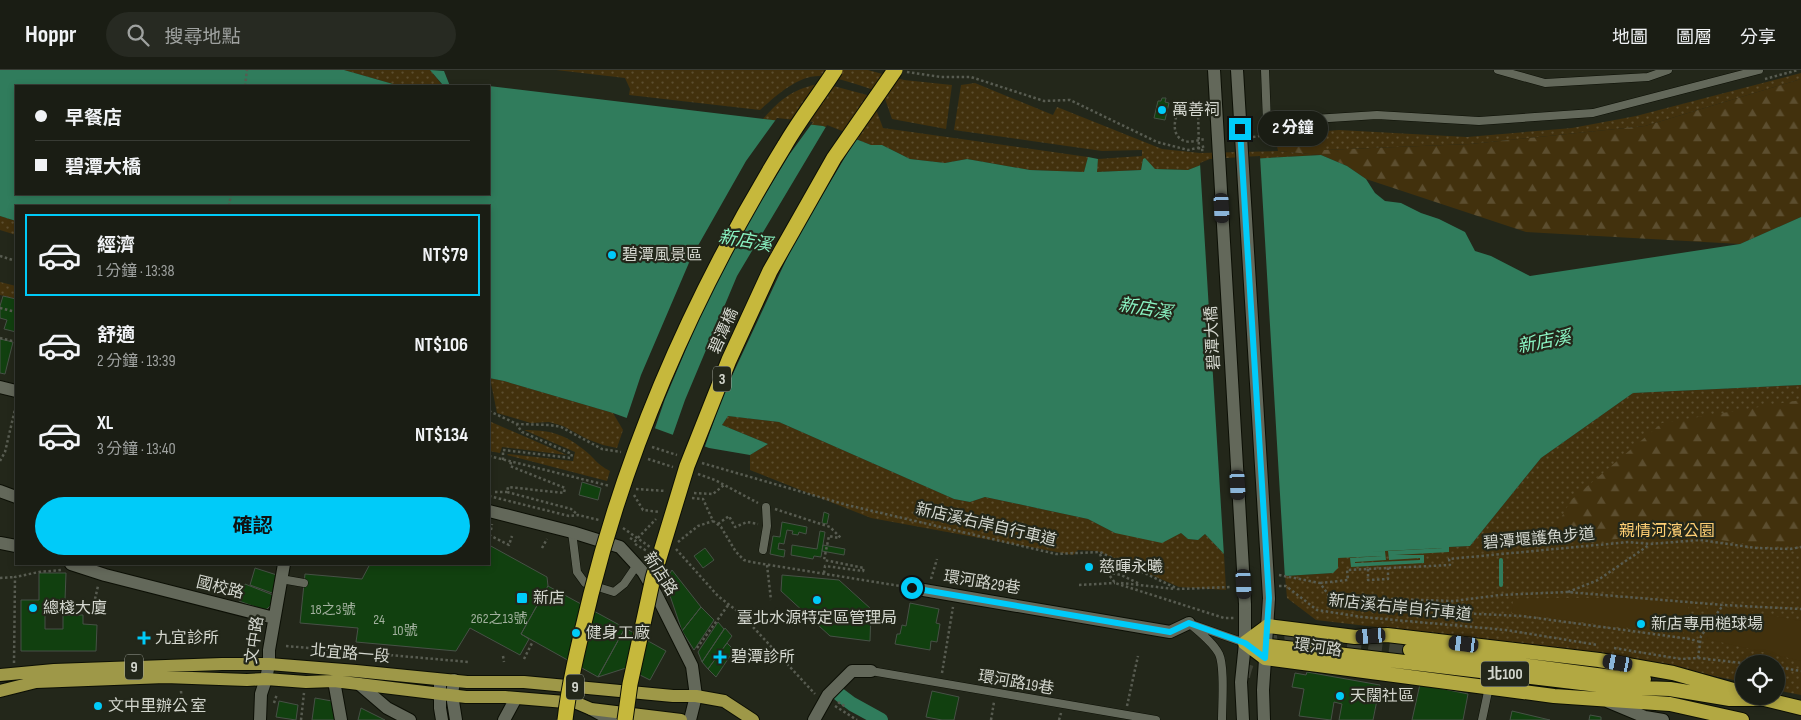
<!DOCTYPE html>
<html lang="zh-TW">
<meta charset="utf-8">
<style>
body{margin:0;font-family:"Sofia Sans Condensed","Noto Sans TC",sans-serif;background:#272a22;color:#f1f3f6;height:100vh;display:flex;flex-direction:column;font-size:19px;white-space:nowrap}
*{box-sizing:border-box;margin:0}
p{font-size:16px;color:#9fa2a0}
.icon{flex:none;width:28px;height:28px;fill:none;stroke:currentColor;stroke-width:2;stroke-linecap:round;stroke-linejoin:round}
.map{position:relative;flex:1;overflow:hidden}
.details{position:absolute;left:15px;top:135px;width:475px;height:360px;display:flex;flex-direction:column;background:#1a1d14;border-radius:0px;box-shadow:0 2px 8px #0003,0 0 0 1px #383b34}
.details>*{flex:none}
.hud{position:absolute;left:15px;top:15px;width:475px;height:110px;border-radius:0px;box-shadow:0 2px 8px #0003,0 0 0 1px #383b34;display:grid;align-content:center;height:110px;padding:0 20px;background:#1a1d14}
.tools{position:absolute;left:1735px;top:585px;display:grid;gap:10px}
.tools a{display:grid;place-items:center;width:50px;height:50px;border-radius:50%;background:#1a1d14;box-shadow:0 2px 8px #0003,0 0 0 1px #383b34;font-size:25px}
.end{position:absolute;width:22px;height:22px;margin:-11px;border:6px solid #00cbf9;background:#111;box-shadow:0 0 0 2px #111}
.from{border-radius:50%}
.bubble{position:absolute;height:35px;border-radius:18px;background:#1a1d14;box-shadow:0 2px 8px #0003,0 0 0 1px #383b34;font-size:16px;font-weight:700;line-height:35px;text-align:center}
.car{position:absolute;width:15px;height:30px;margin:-15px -8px;border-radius:6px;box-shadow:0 0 4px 1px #0007;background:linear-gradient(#222 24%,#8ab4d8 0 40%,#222 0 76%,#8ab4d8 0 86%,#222 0)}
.hud b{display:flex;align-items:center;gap:18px;height:48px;font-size:19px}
.hud b+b{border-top:1px solid #383b34}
.hud i{width:12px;height:12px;background:#f1f3f6}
ul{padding:9px 0 0;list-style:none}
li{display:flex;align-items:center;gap:15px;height:82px;margin:0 10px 8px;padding:0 10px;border:2px solid transparent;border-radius:0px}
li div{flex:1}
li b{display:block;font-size:19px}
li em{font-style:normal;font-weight:700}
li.active{border-color:#00cbf9}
li>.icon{width:45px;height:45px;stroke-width:1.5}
.cta{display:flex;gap:10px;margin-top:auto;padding:10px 20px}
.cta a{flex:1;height:58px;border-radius:30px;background:#00cbf9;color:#111;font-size:20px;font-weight:700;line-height:58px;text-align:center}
header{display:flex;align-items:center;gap:30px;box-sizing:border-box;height:70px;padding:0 25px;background:#1a1d14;border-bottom:1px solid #383b34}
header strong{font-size:24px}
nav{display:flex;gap:28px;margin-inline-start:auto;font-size:18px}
.search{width:350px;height:45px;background:#272a22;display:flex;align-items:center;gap:12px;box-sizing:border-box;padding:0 18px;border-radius:28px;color:#9fa2a0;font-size:19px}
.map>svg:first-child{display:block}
.grass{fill:url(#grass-dots)}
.forest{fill:url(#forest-firs)}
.garden{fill:#42310d}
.water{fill:#307c5c;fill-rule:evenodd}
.pier{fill:#23271a}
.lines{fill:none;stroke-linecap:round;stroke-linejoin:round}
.stream{stroke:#307c5c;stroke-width:4}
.canal{stroke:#307c5c;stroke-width:14}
.building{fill:#11400f;stroke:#475146}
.trunk-tunnel{stroke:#3e4135;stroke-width:14;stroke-dasharray:14 7;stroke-linecap:butt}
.service-casing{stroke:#0c0f05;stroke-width:9}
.minor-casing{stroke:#0c0f05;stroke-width:14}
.tertiary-casing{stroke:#0c0f05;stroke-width:14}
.secondary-casing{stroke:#0c0f05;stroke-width:14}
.primary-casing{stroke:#0c0f05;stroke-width:14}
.trunk-casing{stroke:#0c0f05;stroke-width:16}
.path{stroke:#585c51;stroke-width:2.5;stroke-dasharray:2.5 2.5;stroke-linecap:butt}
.service{stroke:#63685a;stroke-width:8}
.minor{stroke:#63685a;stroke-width:12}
.tertiary{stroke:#63685a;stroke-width:12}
.secondary{stroke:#63685a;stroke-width:12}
.primary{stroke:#9e9848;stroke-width:12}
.trunk{stroke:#b2a842;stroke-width:14}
.secondary-bridge-casing{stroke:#0c0f05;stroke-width:14;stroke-linecap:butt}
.motorway-bridge-casing{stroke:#0c0f05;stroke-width:17;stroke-linecap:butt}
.path-bridge{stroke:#585c51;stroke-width:2.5;stroke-dasharray:2.5 2.5;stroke-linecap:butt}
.secondary-bridge{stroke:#63685a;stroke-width:12}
.motorway-bridge{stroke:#c6b83c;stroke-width:15}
.route{stroke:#00cbf9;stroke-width:6}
.poi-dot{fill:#00cbf9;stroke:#23271a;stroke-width:2}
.labels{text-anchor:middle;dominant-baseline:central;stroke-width:4.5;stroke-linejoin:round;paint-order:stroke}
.number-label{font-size:14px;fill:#a3b19f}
.shield{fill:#23271a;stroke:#9fa299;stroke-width:1}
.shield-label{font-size:15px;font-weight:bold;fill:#d4d7cf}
.poi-label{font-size:16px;fill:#d4d7cf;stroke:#23271a;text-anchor:start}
.street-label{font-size:16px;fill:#d4d7cf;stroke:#23271a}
.park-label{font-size:16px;fill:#fecf74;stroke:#23271a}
.water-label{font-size:18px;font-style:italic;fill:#8bf5c4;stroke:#23271a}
</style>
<header>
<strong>Hoppr</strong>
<div class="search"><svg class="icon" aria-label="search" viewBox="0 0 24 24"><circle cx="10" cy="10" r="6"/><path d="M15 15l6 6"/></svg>搜尋地點</div>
<nav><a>地圖</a><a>圖層</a><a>分享</a></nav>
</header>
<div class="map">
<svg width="1801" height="650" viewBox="0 0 1801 650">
<defs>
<pattern id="grass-dots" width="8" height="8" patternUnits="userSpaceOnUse" patternTransform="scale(1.25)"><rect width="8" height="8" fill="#42310d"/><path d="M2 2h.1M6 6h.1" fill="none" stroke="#5c4e2f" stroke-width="1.8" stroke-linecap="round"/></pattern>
<pattern id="forest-firs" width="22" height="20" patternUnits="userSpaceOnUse" patternTransform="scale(1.25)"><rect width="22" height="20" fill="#42310d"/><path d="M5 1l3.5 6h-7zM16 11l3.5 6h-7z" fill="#5c4e2f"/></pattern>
</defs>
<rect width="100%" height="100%" fill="#23271a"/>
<path class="grass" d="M325,0H430L442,15L440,16H400L344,0Z
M556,0H868L904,10L952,15L946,59L892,49L883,23C864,17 839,7 819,6C797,6 776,26 760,40L629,25L630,19L625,8Z
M1801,3V9L1645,56L1470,74L1323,80L1326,61L1339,60L1467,67L1572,58L1636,46Z
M822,13L871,26L883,58L1088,87L1084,102L1030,100L967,89L945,93L910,89L882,75H871L823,56L763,49C782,27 794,19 822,13Z
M975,13L1053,45L1057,37L1162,79L1200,83L1278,81L1321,85L1211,91L1188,100L1155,99L1143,89L1141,100L1096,102L1098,89L1142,86V80L1102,81L954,60L961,15Z
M0,146L16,151V165L0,160Z
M0,212L16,216V229L0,225Z
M490,308L504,311L613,343L623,360L617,378L603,375L587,369L563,356L549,352L531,353L497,343Z
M1801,315V625L1776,620V594H1744V612L1597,583L1316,550L1287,528L1285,506L1333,503L1337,488L1345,487V482L1470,476L1541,388L1633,323Z
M728,346L779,352L954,429L970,432L985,427L1088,449L1115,463H1181L1188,469L1198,470L1205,464L1224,484L1226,520L1179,517L1097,481L1078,480L1073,485L871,448L750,400V385L768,374L722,355Z
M489,351L567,385L502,377L500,383L489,381Z
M524,360C548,360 563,363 583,379C595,388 595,393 610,401L607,411L507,385L508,384L573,391L575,382Z"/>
<path class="forest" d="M1801,9V147L1740,174L1526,162L1366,109L1347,96L1321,85L1278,81L1275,66L1326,61L1324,80L1470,74L1645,56Z
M1801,330V473L1789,475H1755L1700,467L1652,470L1628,468L1546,475L1571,430L1662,353Z"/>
<path class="garden" d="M1568,528L1690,529L1683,565L1512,543L1513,529Z
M1709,534L1801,551V591L1703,568Z"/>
<path class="water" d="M0,0H344L400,16H16V124H489V16L823,56L871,75H882L910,89L945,93L967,89L1030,100L1084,102L1088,87L1098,89L1097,102L1141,100L1143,89L1145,88L1155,99L1188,100L1211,91L1321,85L1347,96L1366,109L1375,123L1385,131L1401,133L1421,143L1439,149L1465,162L1475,181L1491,186L1530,206L1740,174L1801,147V315L1633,323L1541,388L1470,476L1449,477V482L1395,485H1424V493L1351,497L1350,488L1382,486L1338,488V498L1333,503L1285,506L1224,484L1205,464L1198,470L1188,469L1181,463L1162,473L1115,463L1088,449L985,427L970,432L954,429L779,352L728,346L722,355L768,374L750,385L709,378L613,343L504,311L489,308V136H16V151L0,146ZM1443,478L1388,481L1389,490L1420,488V490L1355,493V492L1386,490L1385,481L1345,483Z
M430,0L444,1L450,16H440L442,14Z"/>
<path class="pier" d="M777,48L813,52L789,85L719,201L665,329L654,361L626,350L641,305L691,188L746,91Z
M827,55L857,67L794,173L723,325L704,379L672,367L685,330L737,206Z
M1260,86L1285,509L1224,486L1200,93L1210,89Z"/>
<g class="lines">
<path class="stream" d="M1501,515V490"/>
<path class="canal" d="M840,625L852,634L881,650"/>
</g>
<path class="building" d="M1162,28H1166L1165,32L1169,33L1165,50L1154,48L1158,31H1161Z
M3,226L16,229V262L4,259L7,250L0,248V236Z
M0,269L13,272L5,304L0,303Z
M582,412L601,418L598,430L579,425Z
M824,442L829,444L827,454L822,453Z
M782,452L807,457L806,464L799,462L798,465L792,464L793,461L787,460L784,474L779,473L778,479L785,480L784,487L770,484L773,466L780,467Z
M820,461L825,462L821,487L814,486L813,489L791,485L792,475L817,479Z
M489,475L547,507L548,516L521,564L529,569L520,585L470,558L456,581L356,572L358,558L300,553L305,504L362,509L370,494H489Z
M823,475L845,479L844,485L822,481Z
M705,478L714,490L703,498L694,486Z
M255,498L280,506L275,524L250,515Z
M672,500L701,537L682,561L665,511Z
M39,503H66L65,530H45V559H63V545H83V554L97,555L96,581H21V530H39Z
M782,505L839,510L871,539L870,571L830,566L781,521Z
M245,514L273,525L271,535L267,539L264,540L239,531Z
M548,516L625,558L598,607L521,564Z
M910,533L939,539L936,553L940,554L937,572L931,571L930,580L895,574L897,564H900L902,555L906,556Z
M701,537L714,550L694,580L682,561Z
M718,552L724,559L702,592L698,582Z
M625,558L666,581L650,610L626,598L598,607Z
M725,558L732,566L708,599L702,592Z
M727,573L734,580L716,607L708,599Z
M1307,602L1380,615L1373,650H1339L1342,634L1334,632L1331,650L1299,646L1304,619L1292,617L1295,603L1306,605Z
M1420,614L1468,624L1463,650H1412Z
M932,621L959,627L954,650H942L926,647Z
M315,628L332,631L336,650H312Z
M279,631L298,635L296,650L276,647Z
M361,638L385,650H358Z
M1512,641L1550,650H1510Z
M1590,645L1601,647V650H1589Z"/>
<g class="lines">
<path class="trunk-tunnel" d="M1243,607C1244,600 1250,583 1255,578C1274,558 1382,577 1410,580"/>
<g class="service-casing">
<path id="service" d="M1265,0L1267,52L1377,45L1479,51L1593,43L1759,0
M1498,0L1545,13L1648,7L1668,0
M572,462L577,502L585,513L614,522L624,514L637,495
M763,480L767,456L766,437
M281,509L304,513
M1189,553C1199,562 1213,572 1219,584C1225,597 1222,634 1222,650
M1194,555L1245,573
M871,601L1156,650
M1482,650L1489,617"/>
</g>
<g class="minor-casing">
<path id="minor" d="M0,317L16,321
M0,421L16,427
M489,441L572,462L620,477L643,502L656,524L692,596L696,626L690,650
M0,473L16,476
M71,494L105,505L274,548
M912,518L1170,562L1189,553
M334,611L341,650
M1609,632L1645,647L1663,650
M591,639L611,650
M260,650L261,624L266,609L269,594V580L284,494
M814,650L828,625L852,601H871"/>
</g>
<g class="tertiary-casing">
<path id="tertiary" d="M440,610V638L442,650
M454,610L452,625L456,650
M359,614L387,638L410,650
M504,650L516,628"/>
</g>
<g class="secondary-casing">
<path id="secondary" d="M1243,650L1241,612L1245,573V534
M1264,650L1263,620L1269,528"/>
</g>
<g class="primary-casing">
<path id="primary" d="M0,605L54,600L222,594H269L356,601L467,612H524L673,626H696L724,631L753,650
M0,621L36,612L165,607L247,610L266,609L306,612L334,611L466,627H505L577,633L591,639L681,650"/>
</g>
<g class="trunk-casing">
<path id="trunk" d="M1245,573L1615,617L1670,619L1730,629H1765
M1245,573L1268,556L1355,567L1387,565L1599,590L1673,603L1744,623
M1245,573L1265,588L1554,626L1670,634L1742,650
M1410,580L1619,608L1644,609
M1756,627L1801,638"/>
</g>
<path class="path" d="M907,2L941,7H971L1044,31L1070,30L1157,72L1188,80L1206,76
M1765,9L1798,0
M245,16L247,0
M1198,42C1193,36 1188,36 1181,37C1174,46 1170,67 1185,71C1190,73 1199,70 1205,69
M1253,67L1285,62
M229,136L231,124
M0,186L16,191
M0,238L16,242
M0,268L16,272
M489,341L517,354L550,355L561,357L602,379L621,382
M652,377L677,385
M489,386L610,416
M648,389L673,397
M503,390V380L571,388L572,384L522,362L517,355
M0,391L5,382L16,335
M511,392L510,396L565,418L564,423L508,417L507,422L571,439L578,445
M702,393L847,435L1056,484L1100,482L1178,519L1231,517
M698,404L715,410L758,433
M636,419L666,421
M495,422H507
M694,423L713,424L724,415
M634,425L643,440L660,442
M489,426L569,446L578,445L599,450
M692,428L703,429L713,451L721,457L736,482L744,490L751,492L900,516
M775,439L830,457L841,468
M718,454L729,446L735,457L747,452L758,454
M623,458L650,477
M491,460L492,454
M489,465L509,475L512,466
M630,468L635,471L656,449
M678,472L698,456L713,451
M635,474L647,481
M542,478L547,469
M676,479L718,526L741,544L815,624
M1100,484L1107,502L1121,505L1140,514
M767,495L771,530
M1368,499V510L1388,509V498
M1107,502L1115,513L1224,548H1234
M824,503L825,496L863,501L864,498L824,490L829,466L839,468
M1279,505L1320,513L1330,527L1454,531L1500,525L1567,522L1723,535L1801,539
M0,508L15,507
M931,509L937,489
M1121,513L1175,519
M1320,513L1348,510L1347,500L1450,495L1449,489L1629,472L1650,474L1700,470L1756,478L1790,479L1801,477
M1079,515L1115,513
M1279,516H1286L1317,540L1362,547L1506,560L1598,575
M1568,522L1598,510L1649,475
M95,529L98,516
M1456,556L1457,543L1522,546L1690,569L1700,572
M286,576L469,592
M697,578L729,534
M1614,578L1681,589L1698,588L1751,594
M503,586L504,592
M1698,588L1701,566L1723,535
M524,589L533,571
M14,593L15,507L39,502L61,500
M1776,597L1801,601
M942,603L953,537
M181,621L182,632
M838,632L846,637
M274,633L277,624
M835,636L857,650
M1127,636L1138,586
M301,650L304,623
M991,650L994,632
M1059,650L1061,643"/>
<use href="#service" class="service"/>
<use href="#minor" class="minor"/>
<use href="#tertiary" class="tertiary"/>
<use href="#secondary" class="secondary"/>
<use href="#primary" class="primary"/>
<use href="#trunk" class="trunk"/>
<g class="secondary-bridge-casing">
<path id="secondary-bridge" d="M1214,0L1245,534
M1237,0L1269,528"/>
</g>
<g class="motorway-bridge-casing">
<path id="motorway-bridge" d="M565,650C570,607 581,566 591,524C631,365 699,215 785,75C800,49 819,25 835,0
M625,650L630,614L653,508L687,396L729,290L770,201L834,88L895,0"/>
</g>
<path class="path-bridge" d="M1198,42L1199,80H1204"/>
<use href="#secondary-bridge" class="secondary-bridge"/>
<use href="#motorway-bridge" class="motorway-bridge"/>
</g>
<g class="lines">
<path class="route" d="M912,518L1170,562L1189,553L1245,573L1265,588L1269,528L1240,59"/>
</g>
<g class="poi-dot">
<circle cx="1162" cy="40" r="5"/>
<circle cx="612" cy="185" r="5"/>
<circle cx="1089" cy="497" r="5"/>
<rect x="516" y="522" width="12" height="12" rx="2.5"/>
<circle cx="817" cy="530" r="5"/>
<circle cx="33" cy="538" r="5"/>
<circle cx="1641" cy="554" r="5"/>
<circle cx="576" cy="563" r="5"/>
<path d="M141.5 560.5h5v5h5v5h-5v5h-5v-5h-5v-5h5z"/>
<path d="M717.5 579.5h5v5h5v5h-5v5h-5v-5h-5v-5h5z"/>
<circle cx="1340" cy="626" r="5"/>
<circle cx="98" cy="636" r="5"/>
</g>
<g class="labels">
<g class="number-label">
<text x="333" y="539">18之3號</text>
<text x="499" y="548">262之13號</text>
<text x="379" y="549">24</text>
<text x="405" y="560">10號</text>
</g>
<g class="shield">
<rect x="713" y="296.5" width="18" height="25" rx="4"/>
<rect x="125" y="584.5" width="18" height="25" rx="4"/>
<rect x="1481" y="591.5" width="48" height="25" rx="4"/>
<rect x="566" y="604.5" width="18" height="25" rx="4"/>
</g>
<g class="shield-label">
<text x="722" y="309">3</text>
<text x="134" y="597">9</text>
<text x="1505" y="604">北100</text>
<text x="575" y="617">9</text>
</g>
<g class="poi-label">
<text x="1172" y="40">萬善祠</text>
<text x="622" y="185">碧潭風景區</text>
<text x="1099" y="497">慈暉永曦</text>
<text x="533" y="528">新店</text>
<text x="43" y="538">總棧大廈</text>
<text x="817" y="548" text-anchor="middle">臺北水源特定區管理局</text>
<text x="1651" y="554">新店專用槌球場</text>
<text x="586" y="563">健身工廠</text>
<text x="155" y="568">九宜診所</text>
<text x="731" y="587">碧潭診所</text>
<text x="1350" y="626">天闊社區</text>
<text x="108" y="636">文中里辦公 室</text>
</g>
<g class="street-label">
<text transform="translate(724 261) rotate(-66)">碧潭橋</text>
<text transform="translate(1213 268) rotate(-93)">碧潭大橋</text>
<text transform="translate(986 455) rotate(13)">新店溪右岸自行車道</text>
<text transform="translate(1539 469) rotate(-5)">碧潭堰護魚步道</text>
<text transform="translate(660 504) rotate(57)">新店路</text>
<text transform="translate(982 513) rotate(9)">環河路29巷</text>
<text transform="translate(220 518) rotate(14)">國校路</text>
<text transform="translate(1400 538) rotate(6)">新店溪右岸自行車道</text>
<text transform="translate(255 570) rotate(-82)">文中路</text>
<text transform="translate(1318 578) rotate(8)">環河路</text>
<text transform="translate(350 584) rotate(5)">北宜路一段</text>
<text transform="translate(1016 613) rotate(10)">環河路19巷</text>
</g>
<g class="park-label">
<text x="1667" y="461">親情河濱公園</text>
</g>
<g class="water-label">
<text transform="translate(745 171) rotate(10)">新店溪</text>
<text transform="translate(1145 239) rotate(10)">新店溪</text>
<text transform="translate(1544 272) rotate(-11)">新店溪</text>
</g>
</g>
</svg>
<div class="tools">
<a><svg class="icon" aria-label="locate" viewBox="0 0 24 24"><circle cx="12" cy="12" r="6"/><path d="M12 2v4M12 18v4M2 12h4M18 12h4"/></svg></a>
</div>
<i class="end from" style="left:912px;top:518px"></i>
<i class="end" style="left:1240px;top:59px"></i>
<div class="bubble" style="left:1258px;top:41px;width:70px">2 分鐘</div>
<i class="car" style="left:1222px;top:138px;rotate:177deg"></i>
<i class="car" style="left:1238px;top:415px;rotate:177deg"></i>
<i class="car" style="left:1244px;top:514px;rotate:177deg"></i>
<i class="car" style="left:1371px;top:566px;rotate:266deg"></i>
<i class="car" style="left:1464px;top:574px;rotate:277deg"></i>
<i class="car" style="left:1618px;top:593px;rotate:280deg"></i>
<div class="hud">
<b><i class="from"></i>早餐店</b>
<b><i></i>碧潭大橋</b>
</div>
<section class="details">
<ul>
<li class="active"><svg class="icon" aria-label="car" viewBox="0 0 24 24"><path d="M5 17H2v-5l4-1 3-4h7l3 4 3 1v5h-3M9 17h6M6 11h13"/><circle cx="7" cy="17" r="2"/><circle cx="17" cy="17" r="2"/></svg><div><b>經濟</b><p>1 分鐘 · 13:38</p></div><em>NT$79</em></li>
<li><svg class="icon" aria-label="car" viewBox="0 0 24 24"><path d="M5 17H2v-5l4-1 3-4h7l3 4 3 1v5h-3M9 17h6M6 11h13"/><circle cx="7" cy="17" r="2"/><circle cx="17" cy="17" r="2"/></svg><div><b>舒適</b><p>2 分鐘 · 13:39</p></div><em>NT$106</em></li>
<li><svg class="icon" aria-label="car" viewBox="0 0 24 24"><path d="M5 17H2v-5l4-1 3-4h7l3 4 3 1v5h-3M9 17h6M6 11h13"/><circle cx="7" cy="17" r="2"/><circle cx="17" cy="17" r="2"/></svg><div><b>XL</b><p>3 分鐘 · 13:40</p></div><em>NT$134</em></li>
</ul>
<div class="cta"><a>確認</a></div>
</section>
</div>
